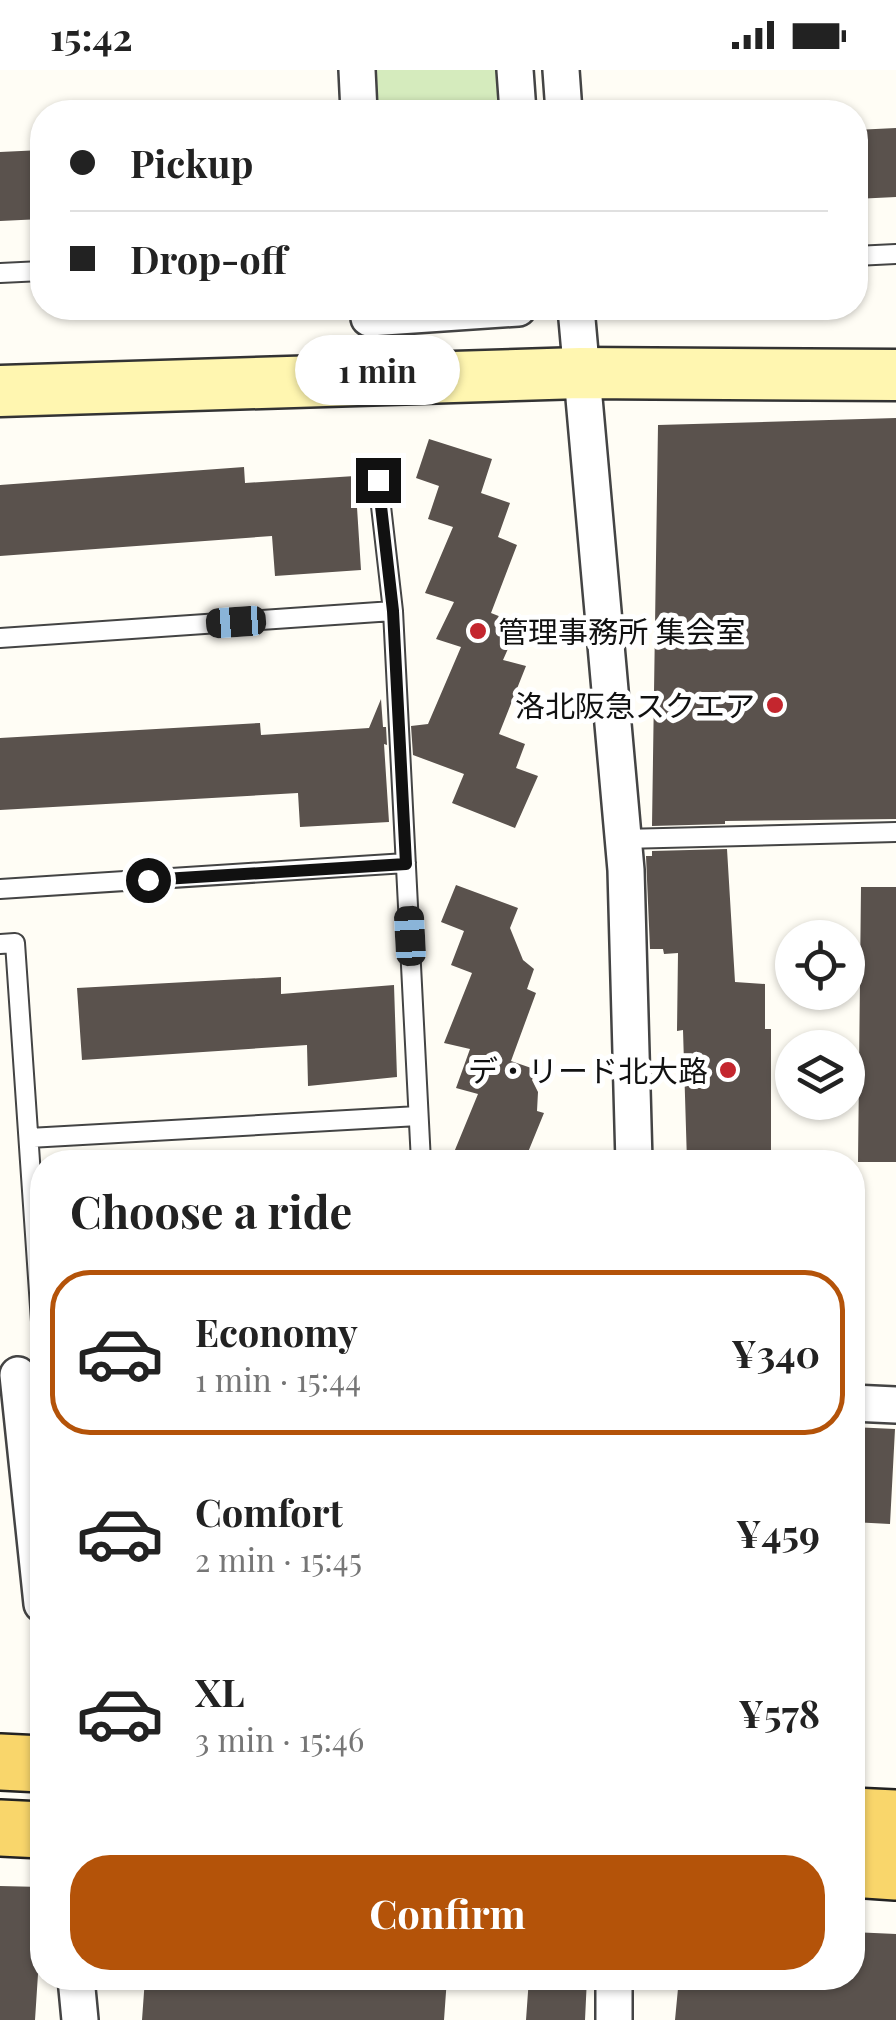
<!DOCTYPE html>
<meta charset="utf-8">
<style>
body{margin:0;font-family:"Playfair Display","Noto Sans JP",serif;background:#f6f6f6;color:#222;height:100vh;display:flex;flex-direction:column;font-size:38px;white-space:nowrap}
*{box-sizing:border-box;margin:0}
p{font-size:32px;color:#767676}
.icon{flex:none;width:55px;height:55px;fill:none;stroke:currentColor;stroke-width:2;stroke-linecap:round;stroke-linejoin:round}
.map{position:relative;flex:1;overflow:hidden}
.details{position:absolute;left:30px;top:1080px;width:835px;height:840px;display:flex;flex-direction:column;background:#fff;border-radius:40px;box-shadow:0 2px 8px #0004}
.details>*{flex:none}
.hud{position:absolute;left:30px;top:30px;width:838px;height:220px;border-radius:40px;box-shadow:0 2px 8px #0004;display:grid;align-content:center;height:220px;padding:0 40px;background:#fff}
.fabs{position:absolute;left:775px;top:850px;display:grid;gap:20px}
.fabs a{display:grid;place-items:center;width:90px;height:90px;border-radius:50%;background:#fff;box-shadow:0 2px 8px #0004;font-size:50px}
.end{position:absolute;width:45px;height:45px;margin:-22px;border:12px solid #111;background:#fff;box-shadow:0 0 0 5px #fff}
.from{border-radius:50%}
.bubble{position:absolute;height:70px;border-radius:35px;background:#fff;box-shadow:0 2px 8px #0004;font-size:32px;font-weight:700;line-height:70px;text-align:center}
.car{position:absolute;width:30px;height:60px;margin:-30px -15px;border-radius:12px;box-shadow:0 0 8px 2px #0007;background:linear-gradient(#222 24%,#8ab4d8 0 40%,#222 0 76%,#8ab4d8 0 86%,#222 0)}
.hud b{display:flex;align-items:center;gap:35px;height:95px;font-size:38px}
.hud b+b{border-top:2px solid #e0e0e0}
.hud i{width:25px;height:25px;background:#222}
ul{padding:0;list-style:none}
li{display:flex;align-items:center;gap:30px;height:165px;margin:0 20px 15px;padding:0 20px;border:5px solid transparent;border-radius:40px}
li div{flex:1}
li b{display:block;font-size:38px}
li em{font-style:normal;font-weight:700}
li.on{border-color:#b45309}
li>.icon{width:90px;height:90px;stroke-width:1.5}
h2{padding:0 40px;font-size:45px;line-height:120px}
.button{display:flex;gap:20px;margin-top:auto;padding:20px 40px}
.button a{flex:1;height:115px;border-radius:40px;background:#b45309;color:#fff;font-size:40px;font-weight:700;line-height:115px;text-align:center}
.status{display:flex;justify-content:space-between;align-items:center;height:70px;padding:0 50px;background:#fff;direction:ltr}
.status svg{height:28px;fill:currentColor}
.map>svg:first-child{display:block}
.green{fill:#d5ebbd}
.building{fill:#5a524d}
.lines{fill:none;stroke-linecap:round;stroke-linejoin:round}
.lane-casing{stroke:#444;stroke-width:22}
.street-casing{stroke:#444;stroke-width:40}
.secondary-casing{stroke:#333;stroke-width:55}
.primary-casing{stroke:#222;stroke-width:60}
.lane{stroke:#fff;stroke-width:18}
.street{stroke:#fff;stroke-width:35}
.secondary{stroke:#fff6b0;stroke-width:50}
.primary{stroke:#f9d66b;stroke-width:55}
.route{stroke:#111;stroke-width:12}
.poi-dot{fill:#c4262e;stroke:#fff;stroke-width:4}
.labels{text-anchor:middle;dominant-baseline:central;stroke-width:10;stroke-linejoin:round;paint-order:stroke}
.poi-label{font-size:30px;fill:#111;stroke:#fff;text-anchor:end}
</style>
<div class="status"><b>15:42</b><svg viewBox="0 0 49 12"><path d="M0 12V9h3v3zM5 12V6h3v6zM10 12V3h3v9zM15 12V0h3v12zM26 1h20v11H26zM47 4h2v5h-2z"/></svg></div>
<div class="map">
<svg width="896" height="1950" viewBox="0 0 896 1950">
<rect width="100%" height="100%" fill="#fffdf5"/>
<path class="green" d="M357,0H515L518,42H359Z"/>
<path class="building" d="M896,58V127L855,129V60Z
M42,80V149L0,151V82Z
M896,348V749L725,751V754L652,756L658,355Z
M429,369L492,389L481,423L510,433L498,467L517,475L491,543L519,554L503,590L526,596L499,664L525,674L516,698L538,706L515,758L452,733L464,704L413,685L411,656L428,654L461,577L436,569L454,532L425,523L453,457L428,449L439,416L416,408Z
M244,397L245,413L355,406L361,500L275,506L272,466L0,486V415Z
M381,629L383,657H386L387,675L384,674L389,752L300,757L298,723L0,740V668L260,653L261,665L369,658Z
M727,779L735,912L765,914V959H771V1092H687L683,960L677,961L678,883L664,884L663,879H650L646,786H652V781Z
M456,815L518,838L510,858L523,890L534,899L527,919L536,923L511,991L537,1000L532,1010L538,1022L537,1041L544,1043L524,1092H450L478,1024L456,1018L470,979L444,973L472,903L451,895L464,861L441,852Z
M861,817H896V1092H858Z
M281,907V924L394,915L397,1007L308,1016L307,975L82,990L77,918Z
M852,1357L895,1359L890,1454L852,1452Z
M0,1816L42,1817V1904H38L35,1950H0Z
M852,1862L896,1864V1950H675L679,1908H852Z
M145,1908H447L444,1950H142Z
M529,1908H587L585,1950H526Z"/>
<g class="lines">
<g class="lane-casing">
<path id="lane" d="M855,186L896,184
M0,203L42,201
M378,410L393,541L421,1092
M0,568L393,541
M623,769L896,762
M0,819L406,793
M0,874L15,873L42,1266
M29,1068L418,1046"/>
</g>
<g class="street-casing">
<path id="street" d="M357,0L359,42
M515,0L518,42
M561,0L564,42
M369,238V248L518,238
M576,238L626,800L634,1092
M18,1305L42,1534
M852,1333L896,1335
M76,1908L80,1950
M614,1950V1908"/>
</g>
<g class="secondary-casing">
<path id="secondary" d="M0,321L580,303L896,305"/>
</g>
<g class="primary-casing">
<path id="primary" d="M0,1692L42,1694
M852,1746L896,1748
M0,1758L42,1760
M852,1799L896,1802"/>
</g>
<use href="#lane" class="lane"/>
<use href="#street" class="street"/>
<use href="#secondary" class="secondary"/>
<use href="#primary" class="primary"/>
</g>
<g class="lines">
<path class="route" d="M148,810L406,794L393,541L378,410"/>
</g>
<g class="poi-dot">
<circle cx="478" cy="561" r="10"/>
<circle cx="775" cy="635" r="10"/>
<circle cx="728" cy="1000" r="10"/>
</g>
<g class="labels">
<g class="poi-label">
<text x="498" y="561" text-anchor="start">管理事務所 集会室</text>
<text x="755" y="635">洛北阪急スクエア</text>
<text x="708" y="1000">デ・リード北大路</text>
</g>
</g>
</svg>
<div class="fabs">
<a><svg class="icon" aria-label="locate" viewBox="0 0 24 24"><circle cx="12" cy="12" r="6"/><path d="M12 2v4M12 18v4M2 12h4M18 12h4"/></svg></a>
<a><svg class="icon" aria-label="layers" viewBox="0 0 24 24"><path d="M12 4l9 5-9 5-9-5zM3 14l9 5 9-5"/></svg></a>
</div>
<i class="end from" style="left:148px;top:810px"></i>
<i class="end" style="left:378px;top:410px"></i>
<div class="bubble" style="left:295px;top:265px;width:165px">1 min</div>
<i class="car" style="left:236px;top:552px;rotate:266deg"></i>
<i class="car" style="left:410px;top:866px;rotate:357deg"></i>
<div class="hud">
<b><i class="from"></i>Pickup</b>
<b><i></i>Drop-off</b>
</div>
<section class="details">
<h2>Choose a ride</h2>
<ul>
<li class="on"><svg class="icon" aria-label="car" viewBox="0 0 24 24"><path d="M5 17H2v-5l4-1 3-4h7l3 4 3 1v5h-3M9 17h6M6 11h13"/><circle cx="7" cy="17" r="2"/><circle cx="17" cy="17" r="2"/></svg><div><b>Economy</b><p>1 min · 15:44</p></div><em>¥340</em></li>
<li><svg class="icon" aria-label="car" viewBox="0 0 24 24"><path d="M5 17H2v-5l4-1 3-4h7l3 4 3 1v5h-3M9 17h6M6 11h13"/><circle cx="7" cy="17" r="2"/><circle cx="17" cy="17" r="2"/></svg><div><b>Comfort</b><p>2 min · 15:45</p></div><em>¥459</em></li>
<li><svg class="icon" aria-label="car" viewBox="0 0 24 24"><path d="M5 17H2v-5l4-1 3-4h7l3 4 3 1v5h-3M9 17h6M6 11h13"/><circle cx="7" cy="17" r="2"/><circle cx="17" cy="17" r="2"/></svg><div><b>XL</b><p>3 min · 15:46</p></div><em>¥578</em></li>
</ul>
<div class="button"><a>Confirm</a></div>
</section>
</div>
